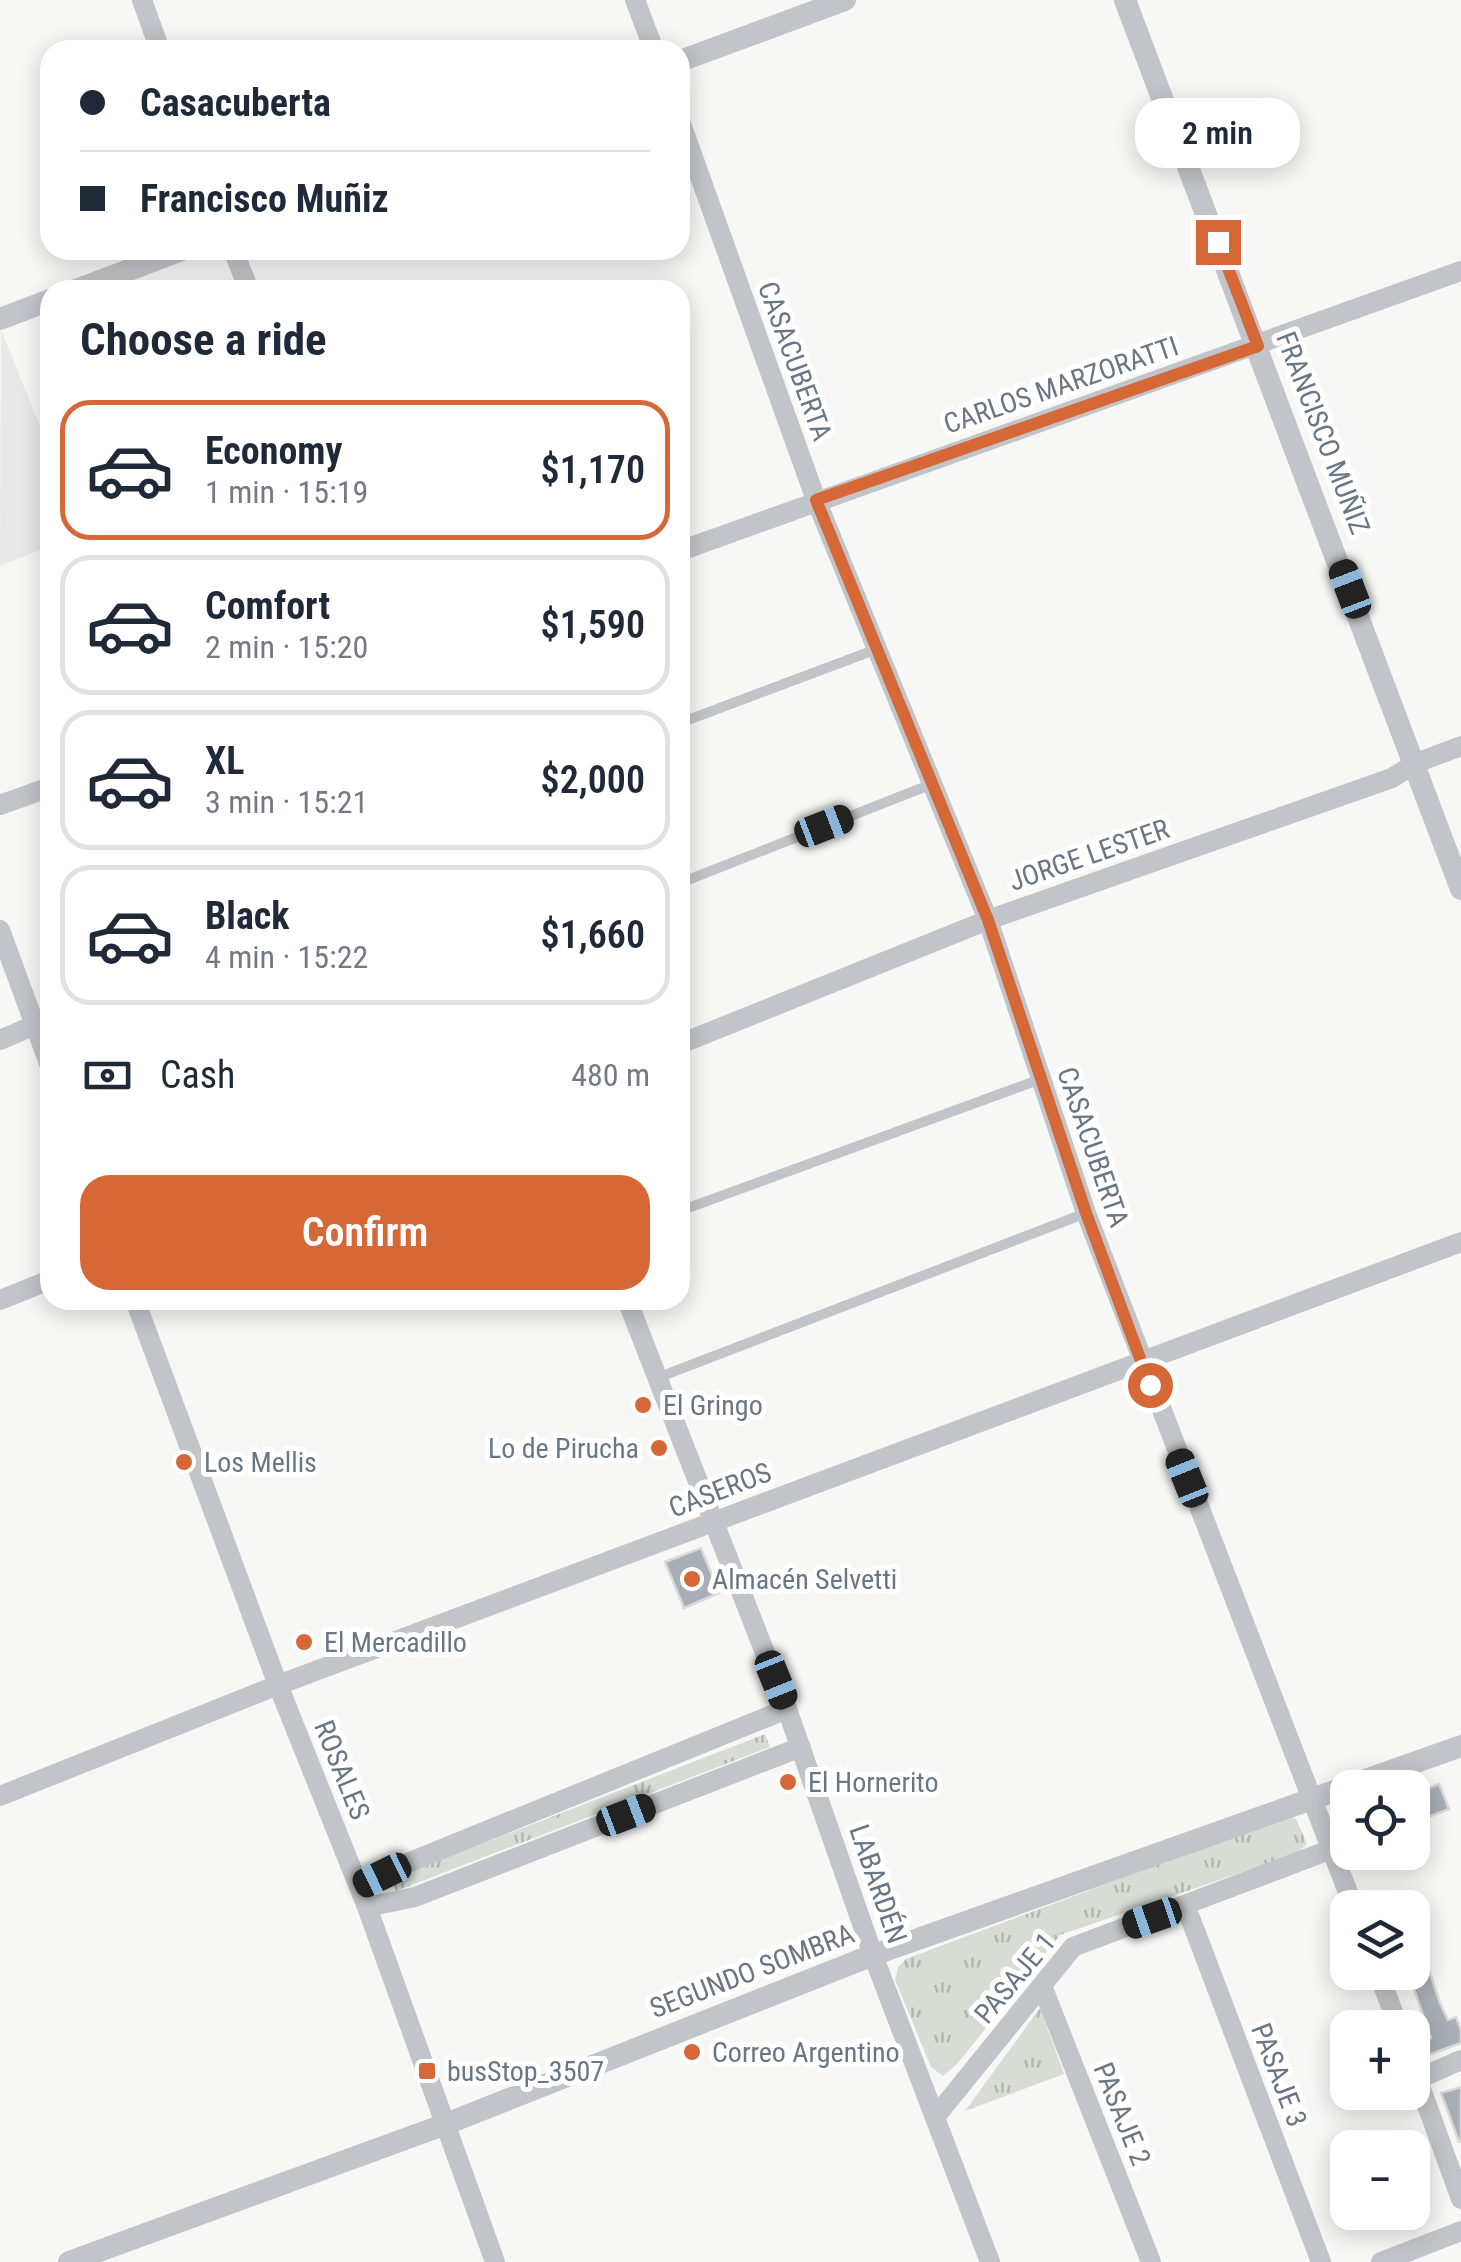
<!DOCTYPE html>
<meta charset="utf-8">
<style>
body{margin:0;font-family:"Roboto Condensed",sans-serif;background:#f2f2f3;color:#1f2937;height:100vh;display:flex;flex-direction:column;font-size:38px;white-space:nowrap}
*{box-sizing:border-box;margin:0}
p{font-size:32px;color:#747a83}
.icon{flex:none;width:55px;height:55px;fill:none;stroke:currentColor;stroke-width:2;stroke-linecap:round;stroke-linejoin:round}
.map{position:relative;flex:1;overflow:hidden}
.details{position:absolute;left:40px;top:280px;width:650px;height:1030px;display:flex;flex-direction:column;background:#fff;border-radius:30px;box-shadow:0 5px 25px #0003}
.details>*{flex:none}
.guide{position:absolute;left:40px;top:40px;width:650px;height:220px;border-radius:30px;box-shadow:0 5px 25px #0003;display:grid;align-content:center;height:220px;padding:0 40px;background:#fff}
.buttons{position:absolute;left:1330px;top:1770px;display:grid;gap:20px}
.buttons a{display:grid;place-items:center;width:100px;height:100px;border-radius:20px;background:#fff;box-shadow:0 5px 25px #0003;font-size:50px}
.end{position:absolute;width:45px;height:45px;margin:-22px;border:12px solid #d66837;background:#fff;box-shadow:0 0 0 5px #fff}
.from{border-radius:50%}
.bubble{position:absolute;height:70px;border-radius:30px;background:#fff;box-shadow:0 5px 25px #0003;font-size:32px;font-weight:600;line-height:70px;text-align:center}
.car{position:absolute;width:30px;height:60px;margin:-30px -15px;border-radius:12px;box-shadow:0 0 8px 2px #0007;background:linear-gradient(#222 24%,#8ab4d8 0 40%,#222 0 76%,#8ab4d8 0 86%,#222 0)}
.guide b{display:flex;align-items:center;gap:35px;height:95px;font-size:38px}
.guide b+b{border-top:2px solid #e0e1e3}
.guide i{width:25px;height:25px;background:#1f2937}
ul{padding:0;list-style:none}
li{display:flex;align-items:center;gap:30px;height:140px;margin:0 20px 15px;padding:0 20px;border:5px solid #e0e1e3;border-radius:30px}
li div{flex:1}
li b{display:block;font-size:38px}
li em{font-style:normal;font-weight:600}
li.active{border-color:#d66837}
li>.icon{width:90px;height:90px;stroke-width:1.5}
h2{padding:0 40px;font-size:45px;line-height:120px}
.pay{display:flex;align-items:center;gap:25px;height:110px;padding:0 40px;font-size:38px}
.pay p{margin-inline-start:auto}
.button{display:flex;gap:20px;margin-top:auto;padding:20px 40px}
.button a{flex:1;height:115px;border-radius:30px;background:#d66837;color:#fff;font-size:40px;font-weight:600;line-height:115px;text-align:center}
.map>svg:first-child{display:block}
.built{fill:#e8e9e8}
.grass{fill:url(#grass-tufts)}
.building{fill:#a8aeb5;stroke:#d9d9d7;stroke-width:2.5}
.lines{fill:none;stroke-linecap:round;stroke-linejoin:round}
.service{stroke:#c1c4c8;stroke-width:10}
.minor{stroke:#c1c4c8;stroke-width:20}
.tertiary{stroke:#c1c4c8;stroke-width:22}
.route{stroke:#d66837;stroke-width:12}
.poi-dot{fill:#d66837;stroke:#fff;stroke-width:4}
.labels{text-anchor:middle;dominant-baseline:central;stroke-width:10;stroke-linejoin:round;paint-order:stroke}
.street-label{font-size:28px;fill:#697684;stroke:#fff}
.poi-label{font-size:28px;fill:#697684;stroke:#fff;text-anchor:start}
</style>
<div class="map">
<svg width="1461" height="2262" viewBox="0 0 1461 2262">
<defs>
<pattern id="grass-tufts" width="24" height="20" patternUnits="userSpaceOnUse" patternTransform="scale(2.5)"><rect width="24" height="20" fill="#d7dcd5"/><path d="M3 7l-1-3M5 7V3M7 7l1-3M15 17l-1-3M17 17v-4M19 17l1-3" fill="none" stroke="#b2b7b2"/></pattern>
</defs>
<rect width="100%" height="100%" fill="#f7f8f5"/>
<path class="built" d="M1,330L50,451V546L0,566Z"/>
<path class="grass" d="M765,1734L770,1747L396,1891L391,1879Z
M1288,1816L1296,1819L1307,1844L1297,1853L1060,1935L958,2063L943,2076L931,2067L895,1980L898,1967L906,1959Z
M1040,2008L1064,2074L965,2111Z"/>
<path class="building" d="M701,1548L719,1593L684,1608L665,1562Z
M1439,1784L1449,1809L1426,1818L1417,1792Z
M1416,1930L1440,2003L1448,2020L1456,2017L1461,2030V2043L1423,2057L1412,2049L1431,2038L1408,1972H1412V1931Z
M1461,2087V2142H1459L1441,2093Z"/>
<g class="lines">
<path class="service" d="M680,723L877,649
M680,883L932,784
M680,1211L1041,1079
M657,1378L1086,1213"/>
<path class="minor" d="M142,0L160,50
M635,0L654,50
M680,121L816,500L988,920L1086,1213L1354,1908
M233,250L249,290
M680,551L1461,271
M0,805L50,787
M0,930L50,1066
M0,1040L35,1025
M680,1044L988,920L1392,778L1416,763L1461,746
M0,1300L50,1280
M135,1300L278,1685L367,1907L495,2262
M627,1300L787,1709L873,1955L990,2262
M0,1796L278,1685L1461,1242
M359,1886L405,1864L787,1709
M367,1907L415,1897L801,1747
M1186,1907L1321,2262
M1378,1972L1399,2028
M1042,1986L1151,2262
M1412,2064L1461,2199
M1418,2079L1461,2060
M936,2116L1073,1947L1332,1849
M1381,2262L1461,2231"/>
<path class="tertiary" d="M1125,0L1461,889
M680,61L845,0
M76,290L182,250
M0,319L50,300
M69,2262L446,2124L873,1955L1461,1746"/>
</g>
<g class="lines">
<path class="route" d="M1150,1385L1086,1213L988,920L816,500L1258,346L1218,242"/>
</g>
<g class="poi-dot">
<circle cx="643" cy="1405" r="10"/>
<circle cx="659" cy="1448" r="10"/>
<circle cx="184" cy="1462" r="10"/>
<circle cx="692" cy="1579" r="10"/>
<circle cx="304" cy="1642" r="10"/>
<circle cx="788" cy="1782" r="10"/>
<circle cx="692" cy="2052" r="10"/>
<rect x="417" y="2061" width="20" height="20" rx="5"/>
</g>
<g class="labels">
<g class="street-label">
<text transform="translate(795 361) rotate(70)">CASACUBERTA</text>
<text transform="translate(1061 385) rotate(-19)">CARLOS MARZORATTI</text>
<text transform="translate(1323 433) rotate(69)">FRANCISCO MUÑIZ</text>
<text transform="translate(1089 855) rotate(-19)">JORGE LESTER</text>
<text transform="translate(1093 1147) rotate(71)">CASACUBERTA</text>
<text transform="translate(720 1490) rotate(-21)">CASEROS</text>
<text transform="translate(342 1770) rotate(68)">ROSALES</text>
<text transform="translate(878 1884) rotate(71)">LABARDÉN</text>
<text transform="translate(752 1971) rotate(-21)">SEGUNDO SOMBRA</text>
<text transform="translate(1015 1978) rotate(-50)">PASAJE 1</text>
<text transform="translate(1279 2075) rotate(69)">PASAJE 3</text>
<text transform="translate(1122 2114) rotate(68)">PASAJE 2</text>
</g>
<g class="poi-label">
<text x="663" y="1405">El Gringo</text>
<text x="639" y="1448" text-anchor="end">Lo de Pirucha</text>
<text x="204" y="1462">Los Mellis</text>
<text x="712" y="1579">Almacén Selvetti</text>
<text x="324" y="1642">El Mercadillo</text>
<text x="808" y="1782">El Hornerito</text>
<text x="712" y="2052">Correo Argentino</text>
<text x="447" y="2071">busStop_3507</text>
</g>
</g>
</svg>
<div class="buttons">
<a><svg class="icon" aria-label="locate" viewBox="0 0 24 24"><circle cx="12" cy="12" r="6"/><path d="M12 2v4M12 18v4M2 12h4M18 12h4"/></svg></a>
<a><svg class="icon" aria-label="layers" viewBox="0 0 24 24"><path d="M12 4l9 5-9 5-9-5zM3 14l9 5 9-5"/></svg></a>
<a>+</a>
<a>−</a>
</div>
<i class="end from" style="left:1150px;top:1385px"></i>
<i class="end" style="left:1218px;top:242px"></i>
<div class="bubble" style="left:1135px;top:98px;width:165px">2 min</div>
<i class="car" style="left:1350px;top:589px;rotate:339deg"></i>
<i class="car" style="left:824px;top:826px;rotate:69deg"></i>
<i class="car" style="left:1187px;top:1478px;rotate:338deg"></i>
<i class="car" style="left:776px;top:1680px;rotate:158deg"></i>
<i class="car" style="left:626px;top:1815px;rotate:69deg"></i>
<i class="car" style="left:382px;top:1875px;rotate:244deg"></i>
<i class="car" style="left:1152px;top:1918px;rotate:251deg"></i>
<div class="guide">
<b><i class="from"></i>Casacuberta</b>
<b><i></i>Francisco Muñiz</b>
</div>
<section class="details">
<h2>Choose a ride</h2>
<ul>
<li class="active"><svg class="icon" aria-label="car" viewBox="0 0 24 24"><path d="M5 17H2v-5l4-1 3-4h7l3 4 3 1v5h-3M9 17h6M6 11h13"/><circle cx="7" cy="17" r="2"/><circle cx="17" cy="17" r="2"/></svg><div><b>Economy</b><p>1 min · 15:19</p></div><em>$1,170</em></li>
<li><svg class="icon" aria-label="car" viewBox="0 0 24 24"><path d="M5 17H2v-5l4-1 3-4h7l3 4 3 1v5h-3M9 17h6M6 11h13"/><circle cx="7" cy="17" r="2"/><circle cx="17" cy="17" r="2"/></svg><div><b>Comfort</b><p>2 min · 15:20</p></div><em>$1,590</em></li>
<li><svg class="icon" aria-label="car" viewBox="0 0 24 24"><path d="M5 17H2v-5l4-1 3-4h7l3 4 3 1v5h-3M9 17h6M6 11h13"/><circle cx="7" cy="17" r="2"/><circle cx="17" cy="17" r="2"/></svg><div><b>XL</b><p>3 min · 15:21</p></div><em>$2,000</em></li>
<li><svg class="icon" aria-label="car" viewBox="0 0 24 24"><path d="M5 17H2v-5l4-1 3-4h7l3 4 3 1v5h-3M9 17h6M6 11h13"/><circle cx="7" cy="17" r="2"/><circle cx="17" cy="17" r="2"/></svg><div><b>Black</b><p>4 min · 15:22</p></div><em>$1,660</em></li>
</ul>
<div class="pay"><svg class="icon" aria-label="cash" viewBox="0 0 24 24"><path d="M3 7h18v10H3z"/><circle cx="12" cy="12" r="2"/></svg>Cash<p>480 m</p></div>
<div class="button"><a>Confirm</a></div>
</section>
</div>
